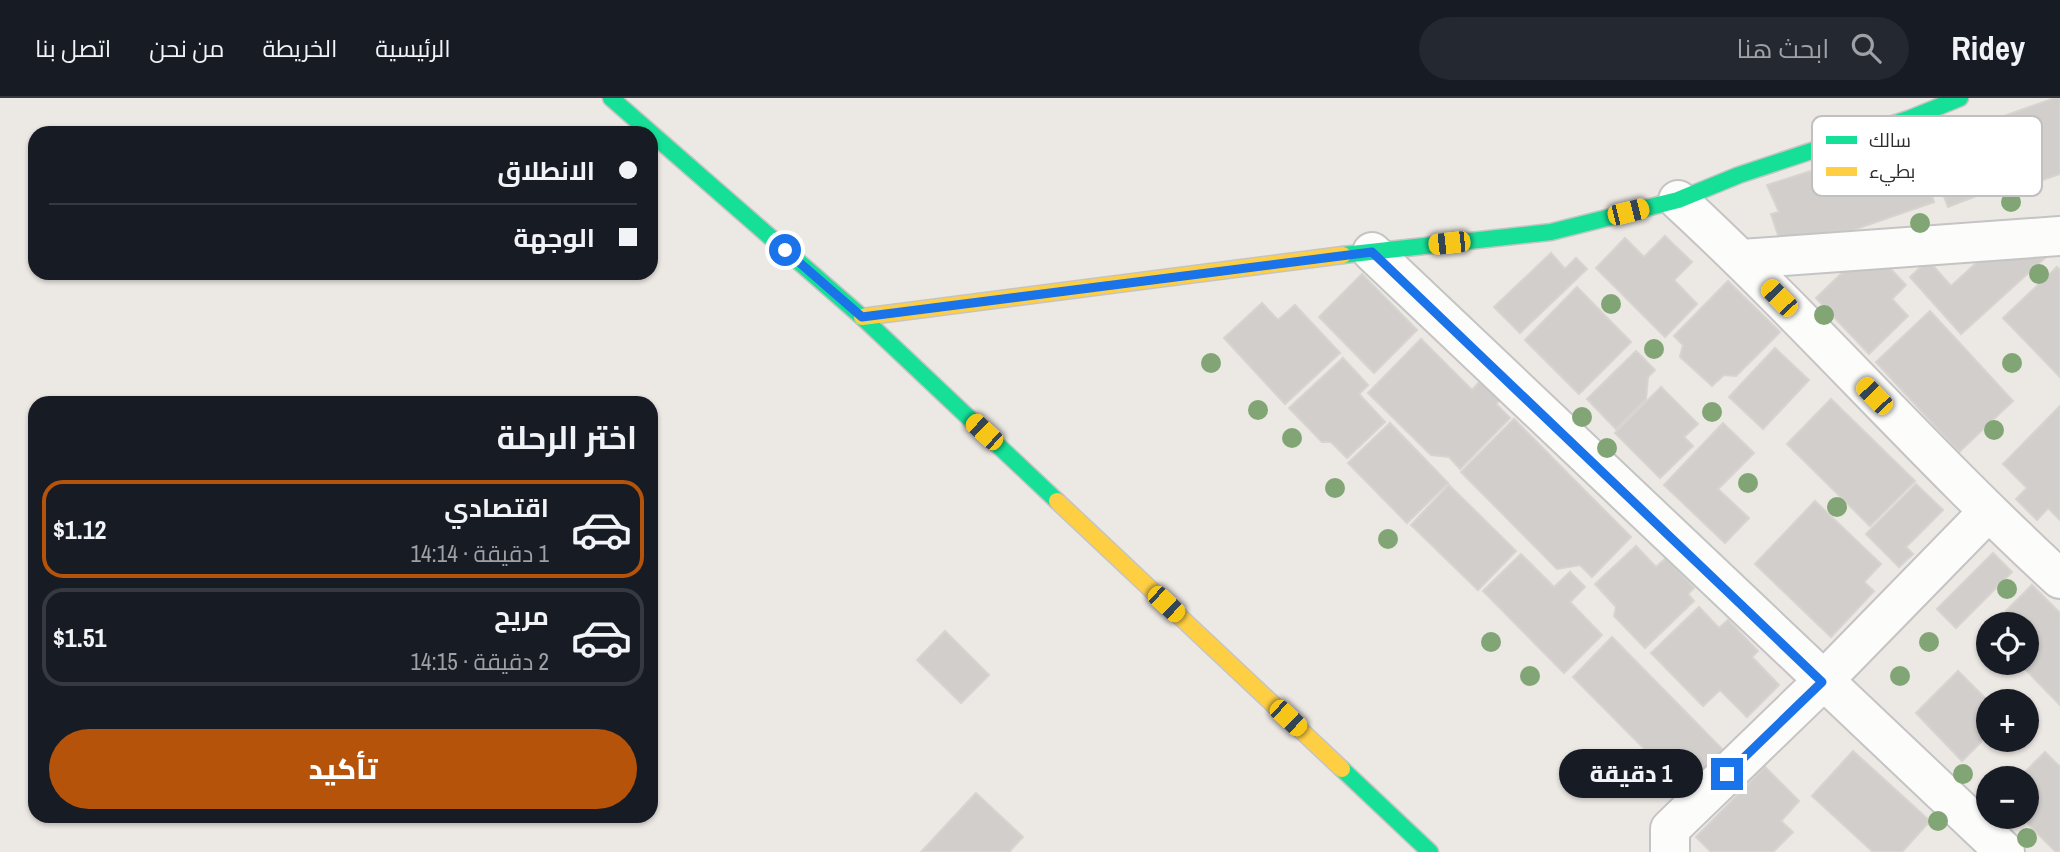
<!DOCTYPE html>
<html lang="ar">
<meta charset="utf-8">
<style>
body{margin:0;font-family:"Archivo Narrow",Cairo,sans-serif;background:#242831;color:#f1f3f6;direction:rtl;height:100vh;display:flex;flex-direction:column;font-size:26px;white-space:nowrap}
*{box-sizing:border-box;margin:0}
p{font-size:23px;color:#9ea1a6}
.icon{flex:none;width:38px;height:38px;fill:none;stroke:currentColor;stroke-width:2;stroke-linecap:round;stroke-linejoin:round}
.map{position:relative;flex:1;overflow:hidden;direction:ltr}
.drawer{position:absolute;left:28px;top:298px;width:630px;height:427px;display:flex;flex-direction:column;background:#171b24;border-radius:21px;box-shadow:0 2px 5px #0004;direction:rtl}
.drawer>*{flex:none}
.hud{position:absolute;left:28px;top:28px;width:630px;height:154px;border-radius:21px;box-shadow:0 2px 5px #0004;direction:rtl;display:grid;align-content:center;height:154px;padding:0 21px;background:#171b24}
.controls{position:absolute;left:1976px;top:514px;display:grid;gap:14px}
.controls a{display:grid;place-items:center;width:63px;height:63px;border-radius:50%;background:#171b24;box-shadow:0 2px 5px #0004;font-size:35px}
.end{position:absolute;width:32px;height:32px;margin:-16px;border:9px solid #1a73e8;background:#fff;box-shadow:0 0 0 4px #fff}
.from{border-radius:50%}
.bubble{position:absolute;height:49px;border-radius:24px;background:#171b24;box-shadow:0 2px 5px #0004;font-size:23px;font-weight:800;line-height:49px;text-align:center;direction:rtl}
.car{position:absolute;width:21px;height:42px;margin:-21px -10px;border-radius:9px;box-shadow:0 0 5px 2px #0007;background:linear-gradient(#f5c518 24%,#345 0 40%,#f5c518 0 76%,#345 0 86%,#f5c518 0)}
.hud b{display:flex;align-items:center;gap:24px;height:66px;font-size:26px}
.hud b+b{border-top:2px solid #363941}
.hud i{width:18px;height:18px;background:#f1f3f6}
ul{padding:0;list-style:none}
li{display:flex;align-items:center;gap:21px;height:98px;margin:0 14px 10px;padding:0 7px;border:4px solid #363941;border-radius:21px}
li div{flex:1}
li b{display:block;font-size:26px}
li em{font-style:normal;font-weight:800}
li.active{border-color:#b45309}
li>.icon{width:63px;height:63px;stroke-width:1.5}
h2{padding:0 21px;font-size:32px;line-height:84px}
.action{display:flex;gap:14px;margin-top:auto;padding:14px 21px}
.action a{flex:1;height:80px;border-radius:42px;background:#b45309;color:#fff;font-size:28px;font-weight:800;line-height:80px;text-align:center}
header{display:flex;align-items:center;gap:42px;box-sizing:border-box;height:98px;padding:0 35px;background:#171b24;border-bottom:2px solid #363941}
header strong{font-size:33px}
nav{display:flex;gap:38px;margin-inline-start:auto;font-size:24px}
.search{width:490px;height:63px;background:#242831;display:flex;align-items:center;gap:18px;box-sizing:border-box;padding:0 24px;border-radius:38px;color:#9ea1a6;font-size:26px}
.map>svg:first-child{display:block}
.building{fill:#d1cecb;stroke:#d7d4d0;stroke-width:2}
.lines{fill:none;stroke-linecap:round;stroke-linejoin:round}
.street-casing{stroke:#c5c4c5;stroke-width:42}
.fast-casing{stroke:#c5c4c5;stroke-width:19}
.slow-casing{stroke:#c5c4c5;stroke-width:19}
.street{stroke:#fcfcfb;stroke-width:38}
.fast{stroke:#16e098;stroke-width:16}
.slow{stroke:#ffcf43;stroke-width:16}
.tree{fill:#82a575}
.route{stroke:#1a73e8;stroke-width:9}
.key{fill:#fff;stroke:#c0c0c0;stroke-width:2}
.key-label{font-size:19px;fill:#2e2e2e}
</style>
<header>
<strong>Ridey</strong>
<div class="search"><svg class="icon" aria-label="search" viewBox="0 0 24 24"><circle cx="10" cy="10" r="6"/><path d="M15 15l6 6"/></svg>ابحث هنا</div>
<nav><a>الرئيسية</a><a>الخريطة</a><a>من نحن</a><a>اتصل بنا</a></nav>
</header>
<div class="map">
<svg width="2060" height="754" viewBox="0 0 2060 754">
<rect width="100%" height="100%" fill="#ece8e4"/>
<path class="building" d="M2055,0H2060V76L2025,88L2001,19Z
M2002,31L2021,81L1948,109L1929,59Z
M1914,40L1934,104L1853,132L1779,140L1771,116L1779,114L1767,87Z
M1665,138L1692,164L1674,182L1697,206L1665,239L1596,170L1625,140L1644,159Z
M1551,155L1565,171L1576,160L1587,171L1520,235L1494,209Z
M1985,157L2045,160L1961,236L1910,179L1928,162L1951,188Z
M1884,164L1906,187L1892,201L1908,218L1869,256L1816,200L1845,172Z
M2057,169L2060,172V279L2003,220Z
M1362,176L1417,232L1374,275L1319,219Z
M1728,183L1780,234L1736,278L1724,277L1712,288L1680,259L1683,247L1674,238Z
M1577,189L1631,244L1579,296L1525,242Z
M1262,205L1278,222L1295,207L1340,255L1285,306L1224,240Z
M1930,213L2013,303L1959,354L1876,264Z
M1421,241L1472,292L1483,280L1503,299L1496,306L1510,320L1460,371L1449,359L1431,357L1368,295Z
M1775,250L1809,282L1763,331L1729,299Z
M1636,253L1655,272L1648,279L1646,301L1616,331L1587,301Z
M1343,260L1368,287L1359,296L1385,324L1347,360L1331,344H1322L1289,310Z
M1661,289L1698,326L1684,339L1693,348L1660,380L1615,335Z
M1831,301L1915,383L1870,428L1787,346Z
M2060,308V422L2048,410L2037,422L2016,401L2027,390L2003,366Z
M1514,321L1631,439L1592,479L1580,467L1557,471L1461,374Z
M1390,325L1448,385L1407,425L1348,365Z
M1723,325L1754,355L1718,391L1749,420L1725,445L1664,387Z
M1916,386L1943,412L1906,449L1913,456L1899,469L1866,436Z
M1449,387L1516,453L1478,492L1411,427Z
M1815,403L1881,466L1864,484L1874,493L1831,539L1755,466Z
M1636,448L1656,469L1666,460L1694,490L1688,496L1694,503L1645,550L1614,518L1616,509L1595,486Z
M1993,455L2012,474L1956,530L1937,511Z
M1521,456L1554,489L1570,474L1585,489L1570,504L1602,537L1564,575L1483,493Z
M2032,487L2060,515V607L2019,565H2026V527H1992Z
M1699,509L1719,530L1728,522L1758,553L1752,559L1779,587L1747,619L1720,592L1703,608L1651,555Z
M1988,531V550L1978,540Z
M945,533L989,577L961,605L917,562Z
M1612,539L1724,653L1684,691L1573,579Z
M1958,573L1989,604L1988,637L1962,663L1916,615Z
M1853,653L1930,723L1902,754H1873L1812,698Z
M2045,654L2060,669V754H2056L2021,719H2026V681H2018Z
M1765,669L1799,703L1781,723L1793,734L1773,754H1711L1696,739Z
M976,695L1023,739L1009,754H921Z"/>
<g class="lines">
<g class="street-casing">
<path id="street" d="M1678,102C1810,224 1928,360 2060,481
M1372,154L2005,754
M1741,161L2060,138
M1670,754V731L1822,584L1987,415"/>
</g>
<g class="fast-casing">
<path id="fast" d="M611,0L651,35
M651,35L862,219L1057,403
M1343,157L1551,134L1678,102L1739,77L1911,20L1960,0
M1342,671L1430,754"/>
</g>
<g class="slow-casing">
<path id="slow" d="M862,219L1343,157
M1057,403L1342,671"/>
</g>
<use href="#street" class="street"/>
<use href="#fast" class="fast"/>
<use href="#slow" class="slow"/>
</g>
<g class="tree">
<circle cx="2011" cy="104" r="10"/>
<circle cx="1920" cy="125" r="10"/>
<circle cx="2039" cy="176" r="10"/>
<circle cx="1611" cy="206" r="10"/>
<circle cx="1824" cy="217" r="10"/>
<circle cx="1654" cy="251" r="10"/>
<circle cx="1211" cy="265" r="10"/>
<circle cx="2012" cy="265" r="10"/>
<circle cx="1258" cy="312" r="10"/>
<circle cx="1712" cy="314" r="10"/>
<circle cx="1582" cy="319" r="10"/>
<circle cx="1994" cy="332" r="10"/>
<circle cx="1292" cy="340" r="10"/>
<circle cx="1607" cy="350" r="10"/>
<circle cx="1748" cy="385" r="10"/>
<circle cx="1335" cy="390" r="10"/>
<circle cx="1837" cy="409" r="10"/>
<circle cx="1388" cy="441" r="10"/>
<circle cx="2007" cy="491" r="10"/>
<circle cx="1491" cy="544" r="10"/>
<circle cx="1929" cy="544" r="10"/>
<circle cx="1530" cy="578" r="10"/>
<circle cx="1900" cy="578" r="10"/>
<circle cx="1963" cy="676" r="10"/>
<circle cx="1634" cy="678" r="10"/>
<circle cx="1938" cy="723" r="10"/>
<circle cx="2027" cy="740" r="10"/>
</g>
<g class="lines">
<path class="route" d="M785,152L862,219L1372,154L1822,584L1727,676"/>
</g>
<rect x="1812" y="18" width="230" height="80" rx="10" class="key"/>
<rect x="1826" y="38" width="31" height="8" fill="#16e098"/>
<rect x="1826" y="69" width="31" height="9" fill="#ffcf43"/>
<g class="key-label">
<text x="1869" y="49">سالك</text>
<text x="1869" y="80">بطيء</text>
</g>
</svg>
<div class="controls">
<a><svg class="icon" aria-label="locate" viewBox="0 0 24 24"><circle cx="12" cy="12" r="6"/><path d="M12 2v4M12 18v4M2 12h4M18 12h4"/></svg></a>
<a>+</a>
<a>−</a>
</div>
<i class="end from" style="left:785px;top:152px"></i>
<i class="end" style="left:1727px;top:676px"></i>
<div class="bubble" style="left:1559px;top:651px;width:144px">1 دقيقة</div>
<i class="car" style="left:1628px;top:114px;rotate:76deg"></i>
<i class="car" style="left:1449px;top:145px;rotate:264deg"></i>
<i class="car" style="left:1779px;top:200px;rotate:316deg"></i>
<i class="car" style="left:1874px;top:298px;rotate:316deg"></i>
<i class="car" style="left:984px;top:334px;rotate:313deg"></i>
<i class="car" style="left:1166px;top:506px;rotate:133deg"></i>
<i class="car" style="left:1288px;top:620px;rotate:133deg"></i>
<div class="hud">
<b><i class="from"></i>الانطلاق</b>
<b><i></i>الوجهة</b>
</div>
<section class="drawer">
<h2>اختر الرحلة</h2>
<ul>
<li class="active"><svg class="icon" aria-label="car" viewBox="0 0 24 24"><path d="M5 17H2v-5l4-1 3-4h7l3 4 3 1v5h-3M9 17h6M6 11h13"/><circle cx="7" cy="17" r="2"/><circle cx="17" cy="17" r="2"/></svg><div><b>اقتصادي</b><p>1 دقيقة · 14:14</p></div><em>$1.12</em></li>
<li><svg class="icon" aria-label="car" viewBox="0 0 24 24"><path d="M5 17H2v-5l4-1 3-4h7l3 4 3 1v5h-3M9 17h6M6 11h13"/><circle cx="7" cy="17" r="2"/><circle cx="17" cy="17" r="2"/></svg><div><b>مريح</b><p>2 دقيقة · 14:15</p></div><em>$1.51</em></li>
</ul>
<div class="action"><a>تأكيد</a></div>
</section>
</div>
